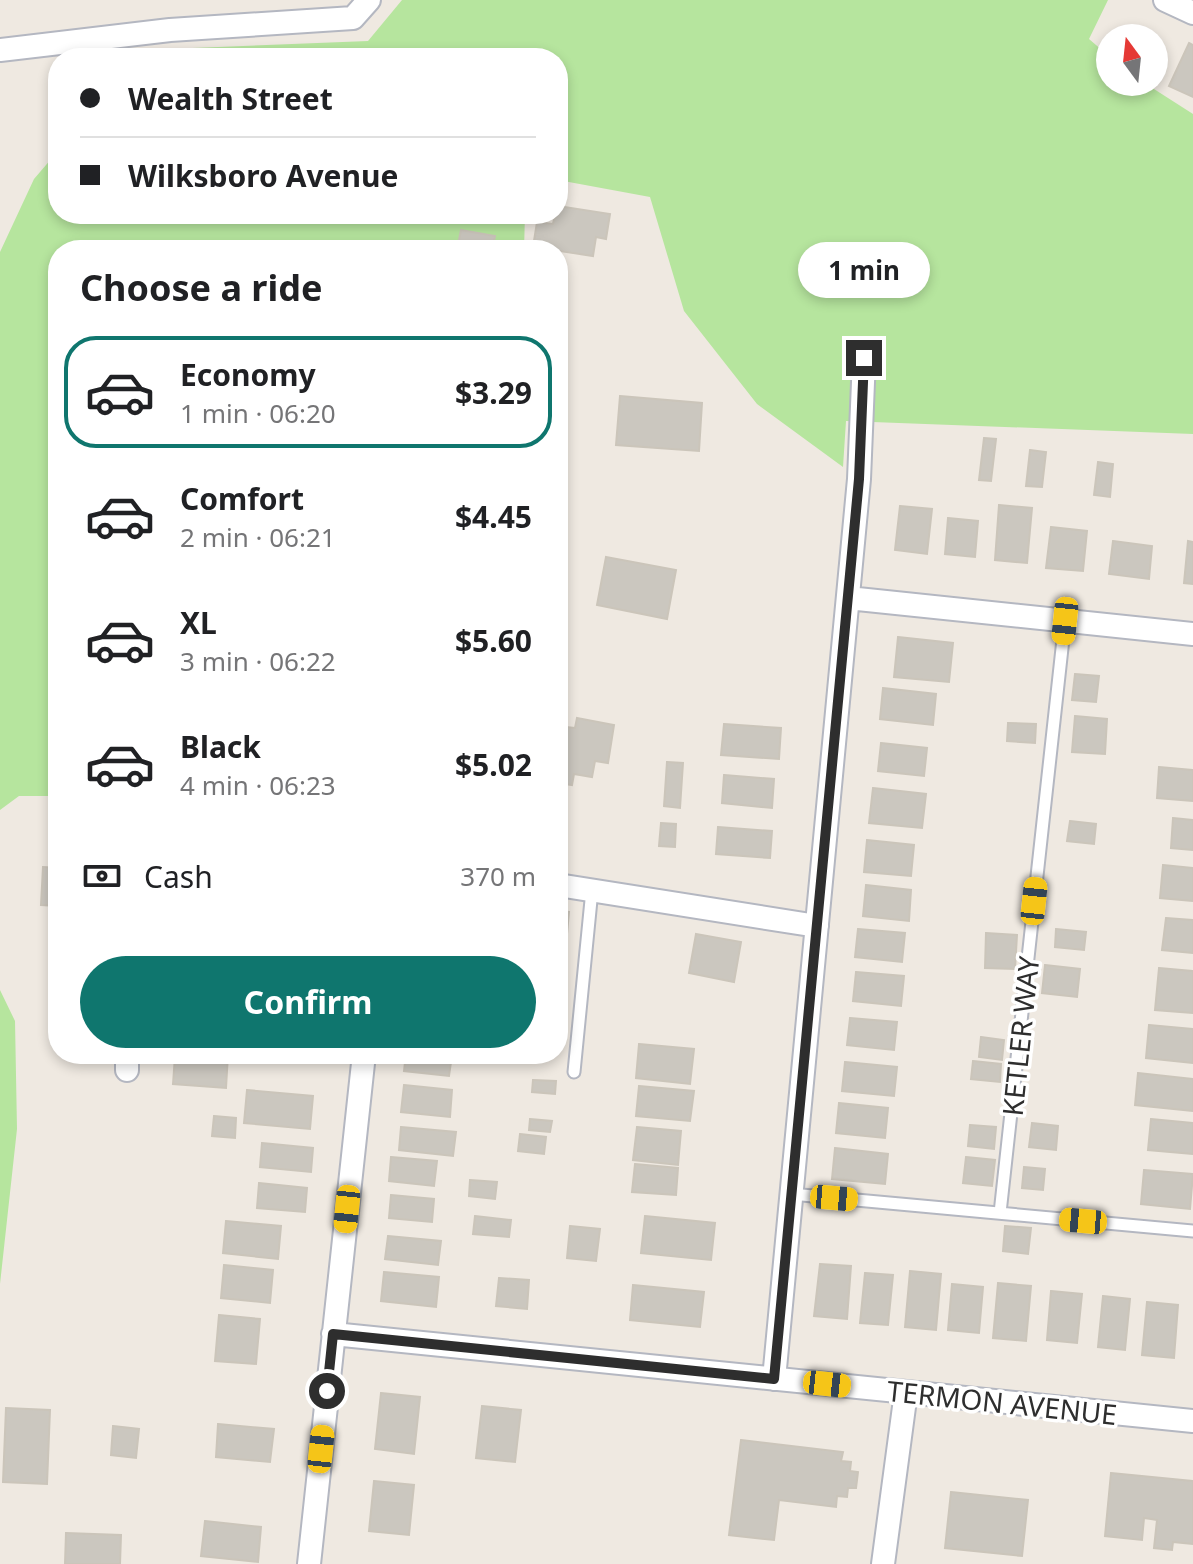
<!DOCTYPE html>
<meta charset="utf-8">
<style>
body{margin:0;font-family:"Noto Sans",sans-serif;background:#f6f6f6;color:#202124;height:100vh;display:flex;flex-direction:column;font-size:30px;white-space:nowrap}
*{box-sizing:border-box;margin:0}
p{font-size:26px;color:#757577}
.icon{flex:none;width:44px;height:44px;fill:none;stroke:currentColor;stroke-width:2;stroke-linecap:round;stroke-linejoin:round}
.map{position:relative;flex:1;overflow:hidden}
.panel{position:absolute;left:48px;top:240px;width:520px;height:824px;display:flex;flex-direction:column;background:#fff;border-radius:32px;box-shadow:0 4px 12px #0003}
.panel>*{flex:none}
.hud{position:absolute;left:48px;top:48px;width:520px;height:176px;border-radius:32px;box-shadow:0 4px 12px #0003;display:grid;align-content:center;height:176px;padding:0 32px;background:#fff}
.needle{width:52px;rotate:345deg}
.controls{position:absolute;left:1096px;top:24px;display:grid;gap:16px}
.controls a{display:grid;place-items:center;width:72px;height:72px;border-radius:50%;background:#fff;box-shadow:0 4px 12px #0003;font-size:40px}
.end{position:absolute;width:36px;height:36px;margin:-18px;border:10px solid #2e2e2e;background:#fff;box-shadow:0 0 0 4px #fff}
.from{border-radius:50%}
.bubble{position:absolute;height:56px;border-radius:28px;background:#fff;box-shadow:0 4px 12px #0003;font-size:26px;font-weight:700;line-height:56px;text-align:center}
.car{position:absolute;width:24px;height:48px;margin:-24px -12px;border-radius:10px;box-shadow:0 0 6px 2px #0007;background:linear-gradient(#f5c518 24%,#345 0 40%,#f5c518 0 76%,#345 0 86%,#f5c518 0)}
.hud b{display:flex;align-items:center;gap:28px;height:76px;font-size:30px}
.hud b+b{border-top:2px solid #e0e0e0}
.hud i{width:20px;height:20px;background:#202124}
ul{padding:0;list-style:none}
li{display:flex;align-items:center;gap:24px;height:112px;margin:0 16px 12px;padding:0 16px;border:4px solid transparent;border-radius:32px}
li div{flex:1}
li b{display:block;font-size:30px}
li em{font-style:normal;font-weight:700}
li.active{border-color:#0f766e}
li>.icon{width:72px;height:72px;stroke-width:1.5}
h2{padding:0 32px;font-size:36px;line-height:96px}
.pay{display:flex;align-items:center;gap:20px;height:88px;padding:0 32px;font-size:30px}
.pay p{margin-inline-start:auto}
.button{display:flex;gap:16px;margin-top:auto;padding:16px 32px}
.button a{flex:1;height:92px;border-radius:48px;background:#0f766e;color:#fff;font-size:32px;font-weight:700;line-height:92px;text-align:center}
.map>svg:first-child{display:block}
.green{fill:#b6e59e}
.building{fill:#cbc7bf;stroke:#cbc5ba;stroke-width:2}
.lines{fill:none;stroke-linecap:round;stroke-linejoin:round}
.service-casing{stroke:#b4b7c1;stroke-width:15}
.minor-casing{stroke:#b4b7c1;stroke-width:26}
.service{stroke:#fff;stroke-width:11}
.minor{stroke:#fff;stroke-width:22}
.route{stroke:#2e2e2e;stroke-width:10}
.labels{text-anchor:middle;dominant-baseline:central;stroke-width:7;stroke-linejoin:round;paint-order:stroke}
.street-label{font-size:28px;fill:#2e2e2e;stroke:#fff}
</style>
<div class="map">
<svg width="1193" height="1564" viewBox="0 0 1193 1564">
<rect width="100%" height="100%" fill="#efe9e1"/>
<path class="green" d="M402,0H1108L1089,39L1110,57V82H1143L1193,114V434L846,421L843,467L757,404L684,311L650,197L558,180V58H165L167,49L368,41Z
M58,151V214H525L524,250H58V796H19L0,810V252L34,179Z
M0,990L15,1021L17,1129L0,1284Z"/>
<path class="building" d="M1189,43L1193,45V97L1169,86Z
M558,206L610,214L606,239L596,237L593,256L533,247L537,222L553,224L555,214H558Z
M461,230L495,236L492,250H457Z
M620,396L702,403L699,451L616,445Z
M984,438L996,439L991,481L979,480Z
M1030,450L1046,452L1042,487L1026,486Z
M1098,462L1113,464L1110,497L1094,495Z
M999,505L1032,508L1027,563L995,560Z
M900,506L932,509L927,554L895,550Z
M948,518L978,521L975,557L945,554Z
M1051,527L1087,531L1083,571L1046,568Z
M1113,541L1152,546L1149,579L1109,574Z
M1188,541L1193,542V584L1184,583Z
M606,557L676,570L667,619L597,605Z
M898,637L953,643L949,682L894,677Z
M1075,674L1099,676L1096,702L1072,700Z
M883,688L936,694L933,725L880,719Z
M1075,716L1107,719L1105,754L1072,752Z
M577,718L614,725L608,763L595,761L592,777L574,774L572,785L558,783V726L575,728Z
M1008,723L1036,724L1035,743L1007,741Z
M724,724L781,728L779,759L721,755Z
M881,743L927,748L924,776L878,771Z
M667,762L683,763L680,808L664,806Z
M1159,767L1193,770V801L1157,798Z
M724,775L774,779L772,808L722,803Z
M873,788L926,794L922,828L869,823Z
M1173,818L1193,820V850L1171,848Z
M1070,821L1096,824L1094,844L1067,841Z
M661,823L676,824L675,847L659,846Z
M718,827L772,831L770,858L716,854Z
M867,840L914,845L911,876L864,872Z
M1163,865L1193,868V901L1160,898Z
M43,867L58,868V906L41,905Z
M866,885L911,890L909,921L863,916Z
M558,911L569,912L566,945L558,944Z
M1166,918L1193,920V953L1162,950Z
M858,929L905,933L902,962L855,957Z
M1056,929L1086,932L1084,950L1055,947Z
M986,933L1017,935L1015,969L985,968Z
M696,934L741,942L734,982L689,973Z
M1045,965L1080,969L1077,997L1042,993Z
M1159,968L1193,971V1013L1155,1010Z
M558,969L564,970L563,997H558Z
M856,972L904,976L901,1006L853,1001Z
M53,983H58V1010L51,1009Z
M850,1018L897,1022L894,1050L847,1045Z
M1149,1025L1193,1029V1063L1146,1058Z
M981,1037L1004,1040L1002,1060L979,1057Z
M639,1044L694,1049L690,1084L636,1078Z
M182,1054H228L226,1088L173,1084L175,1056H182Z
M406,1054L452,1055L449,1076L404,1071Z
M973,1061L1001,1064L1000,1082L971,1079Z
M845,1062L897,1067L894,1096L842,1091Z
M1138,1073L1193,1079V1111L1135,1105Z
M533,1080L556,1081L555,1094L532,1092Z
M404,1085L452,1090L450,1117L401,1112Z
M639,1086L694,1091L690,1121L636,1116Z
M247,1090L313,1096L310,1129L244,1123Z
M839,1103L888,1108L885,1138L836,1133Z
M214,1116L236,1118L235,1138L212,1136Z
M530,1119L552,1121L550,1132L529,1130Z
M1151,1119L1193,1123V1154L1148,1150Z
M1032,1123L1058,1126L1056,1150L1029,1147Z
M970,1125L996,1127L994,1149L968,1146Z
M401,1127L456,1132L453,1156L399,1150Z
M637,1127L681,1131L678,1165L633,1160Z
M520,1134L546,1137L544,1154L518,1151Z
M262,1143L313,1148L311,1172L260,1167Z
M835,1148L888,1154L885,1184L832,1179Z
M391,1157L437,1161L434,1186L389,1181Z
M966,1157L995,1160L992,1186L963,1183Z
M635,1164L678,1168L676,1195L632,1192Z
M1024,1167L1045,1169L1043,1190L1022,1188Z
M1144,1170L1193,1174L1190,1209L1141,1204Z
M470,1180L497,1182L495,1199L469,1196Z
M259,1183L307,1188L305,1212L257,1208Z
M391,1195L434,1199L432,1222L389,1218Z
M475,1216L511,1220L509,1237L473,1234Z
M645,1216L715,1223L711,1260L641,1253Z
M226,1221L281,1226L278,1259L223,1253Z
M570,1226L600,1229L596,1261L567,1258Z
M1005,1226L1031,1228L1028,1254L1003,1251Z
M388,1236L441,1241L438,1265L385,1259Z
M820,1264L851,1266L847,1319L814,1316Z
M224,1265L273,1270L270,1303L221,1298Z
M910,1271L941,1274L936,1330L905,1327Z
M384,1272L439,1277L436,1307L381,1301Z
M865,1273L893,1275L888,1325L860,1323Z
M499,1278L529,1280L527,1309L496,1306Z
M998,1283L1031,1286L1026,1341L993,1338Z
M952,1284L983,1287L979,1333L948,1330Z
M633,1285L704,1292L700,1327L630,1320Z
M1051,1291L1082,1294L1077,1343L1047,1340Z
M1103,1296L1130,1299L1125,1350L1098,1347Z
M1147,1302L1178,1305L1174,1358L1142,1355Z
M219,1315L260,1319L256,1364L215,1361Z
M381,1393L420,1397L414,1454L375,1449Z
M482,1406L521,1410L515,1462L476,1458Z
M6,1408L50,1410L47,1484L3,1482Z
M218,1424L274,1429L270,1462L216,1457Z
M113,1426L139,1429L136,1458L111,1455Z
M741,1440L843,1452L841,1461L851,1462L850,1471L858,1472L856,1488H848L847,1497L837,1496L836,1507L779,1500L774,1540L729,1535Z
M1111,1473L1193,1481V1544L1173,1542L1172,1550L1154,1548L1157,1520L1151,1519L1144,1518L1142,1540L1105,1536Z
M374,1481L414,1485L409,1535L369,1531Z
M951,1492L1028,1500L1022,1556L945,1548Z
M205,1521L261,1527L258,1562L201,1556Z
M66,1533L121,1535L120,1564H65Z"/>
<g class="lines">
<g class="service-casing">
<path id="service" d="M574,1072L592,890
M791,1194L1193,1231
M1000,1213L1065,621"/>
</g>
<g class="minor-casing">
<path id="minor" d="M1165,0L1193,13
M0,50L170,30L353,18L369,0
M848,598L1193,634
M558,885L817,926
M127,1070V1054
M333,1334L1193,1421
M774,1379L859,479L864,358
M309,1564L364,1054
M883,1564L906,1392"/>
</g>
<use href="#service" class="service"/>
<use href="#minor" class="minor"/>
</g>
<g class="lines">
<path class="route" d="M327,1391L333,1334L774,1379L859,479L864,358"/>
</g>
<g class="labels">
<g class="street-label">
<text transform="translate(1020 1036) rotate(-84)">KETLER WAY</text>
<text transform="translate(1002 1402) rotate(6)">TERMON AVENUE</text>
</g>
</g>
</svg>
<div class="controls">
<a><svg class="needle" viewBox="-14 -14 28 28"><path d="M0-13l5 13h-10z" fill="#e53935"/><path d="M0 13l5-13h-10z" fill="#757577"/></svg></a>
</div>
<i class="end from" style="left:327px;top:1391px"></i>
<i class="end" style="left:864px;top:358px"></i>
<div class="bubble" style="left:798px;top:242px;width:132px">1 min</div>
<i class="car" style="left:1065px;top:621px;rotate:186deg"></i>
<i class="car" style="left:1034px;top:901px;rotate:6deg"></i>
<i class="car" style="left:834px;top:1198px;rotate:95deg"></i>
<i class="car" style="left:347px;top:1209px;rotate:186deg"></i>
<i class="car" style="left:1083px;top:1221px;rotate:275deg"></i>
<i class="car" style="left:827px;top:1384px;rotate:96deg"></i>
<i class="car" style="left:321px;top:1449px;rotate:6deg"></i>
<div class="hud">
<b><i class="from"></i>Wealth Street</b>
<b><i></i>Wilksboro Avenue</b>
</div>
<section class="panel">
<h2>Choose a ride</h2>
<ul>
<li class="active"><svg class="icon" aria-label="car" viewBox="0 0 24 24"><path d="M5 17H2v-5l4-1 3-4h7l3 4 3 1v5h-3M9 17h6M6 11h13"/><circle cx="7" cy="17" r="2"/><circle cx="17" cy="17" r="2"/></svg><div><b>Economy</b><p>1 min · 06:20</p></div><em>$3.29</em></li>
<li><svg class="icon" aria-label="car" viewBox="0 0 24 24"><path d="M5 17H2v-5l4-1 3-4h7l3 4 3 1v5h-3M9 17h6M6 11h13"/><circle cx="7" cy="17" r="2"/><circle cx="17" cy="17" r="2"/></svg><div><b>Comfort</b><p>2 min · 06:21</p></div><em>$4.45</em></li>
<li><svg class="icon" aria-label="car" viewBox="0 0 24 24"><path d="M5 17H2v-5l4-1 3-4h7l3 4 3 1v5h-3M9 17h6M6 11h13"/><circle cx="7" cy="17" r="2"/><circle cx="17" cy="17" r="2"/></svg><div><b>XL</b><p>3 min · 06:22</p></div><em>$5.60</em></li>
<li><svg class="icon" aria-label="car" viewBox="0 0 24 24"><path d="M5 17H2v-5l4-1 3-4h7l3 4 3 1v5h-3M9 17h6M6 11h13"/><circle cx="7" cy="17" r="2"/><circle cx="17" cy="17" r="2"/></svg><div><b>Black</b><p>4 min · 06:23</p></div><em>$5.02</em></li>
</ul>
<div class="pay"><svg class="icon" aria-label="cash" viewBox="0 0 24 24"><path d="M3 7h18v10H3z"/><circle cx="12" cy="12" r="2"/></svg>Cash<p>370 m</p></div>
<div class="button"><a>Confirm</a></div>
</section>
</div>
